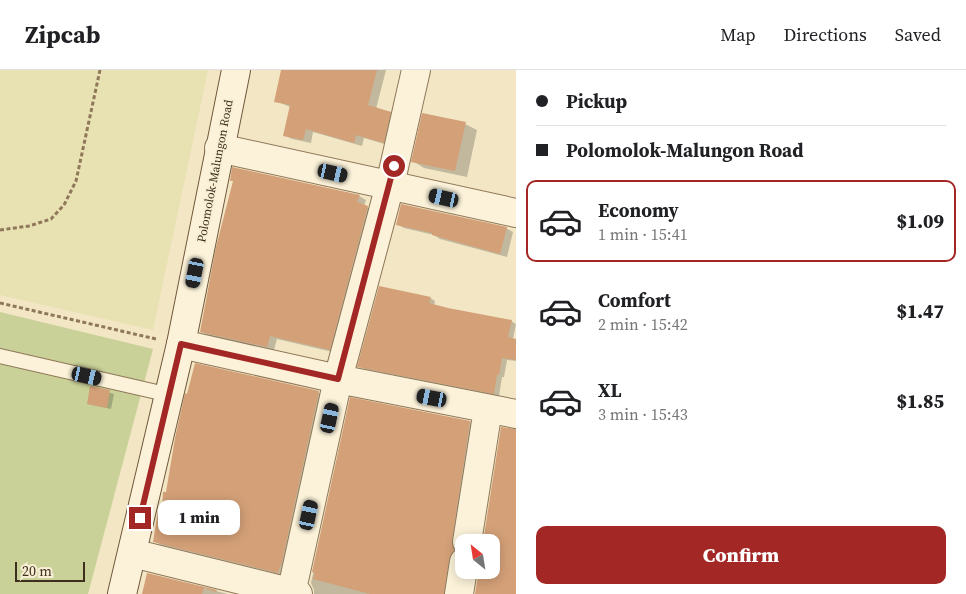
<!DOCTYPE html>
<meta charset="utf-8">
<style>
body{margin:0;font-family:"Source Serif 4",serif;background:#f2f2f2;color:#202124;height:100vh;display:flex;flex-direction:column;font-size:19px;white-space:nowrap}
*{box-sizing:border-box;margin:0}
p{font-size:16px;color:#757577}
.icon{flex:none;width:28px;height:28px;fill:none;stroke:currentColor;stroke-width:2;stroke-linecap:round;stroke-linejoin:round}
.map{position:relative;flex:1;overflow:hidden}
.drawer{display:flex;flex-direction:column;background:#fff;width:450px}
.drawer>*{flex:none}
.hud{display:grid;align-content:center;height:110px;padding:0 20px;background:#fff}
.needle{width:32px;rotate:330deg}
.buttons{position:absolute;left:455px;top:464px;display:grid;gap:10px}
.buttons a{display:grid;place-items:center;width:45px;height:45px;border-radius:10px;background:#fff;box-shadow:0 2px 12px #0003;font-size:25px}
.scale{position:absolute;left:15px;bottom:12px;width:70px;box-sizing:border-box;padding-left:5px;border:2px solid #3e2e1e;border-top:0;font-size:14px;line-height:18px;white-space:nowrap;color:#3e2e1e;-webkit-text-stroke:4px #f8efd5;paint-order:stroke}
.end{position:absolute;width:22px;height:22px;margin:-11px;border:6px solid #a32724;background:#fff;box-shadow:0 0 0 2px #fff}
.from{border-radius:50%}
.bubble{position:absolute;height:35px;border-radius:10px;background:#fff;box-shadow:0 2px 12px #0003;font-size:16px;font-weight:800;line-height:35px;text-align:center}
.car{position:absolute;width:15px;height:30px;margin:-15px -8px;border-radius:6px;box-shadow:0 0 4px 1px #0007;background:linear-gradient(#222 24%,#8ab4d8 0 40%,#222 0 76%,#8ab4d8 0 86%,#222 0)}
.hud b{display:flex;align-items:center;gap:18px;height:48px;font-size:19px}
.hud b+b{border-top:1px solid #e0e0e0}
.hud i{width:12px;height:12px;background:#202124}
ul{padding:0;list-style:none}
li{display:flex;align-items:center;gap:15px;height:82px;margin:0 10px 8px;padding:0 10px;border:2px solid transparent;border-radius:10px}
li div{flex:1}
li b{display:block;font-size:19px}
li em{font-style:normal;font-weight:800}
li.selected{border-color:#a32724}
li>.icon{width:45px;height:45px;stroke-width:1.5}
.button{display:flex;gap:10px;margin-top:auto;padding:10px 20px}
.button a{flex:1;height:58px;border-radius:10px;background:#a32724;color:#fff;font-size:20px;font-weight:800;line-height:58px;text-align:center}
header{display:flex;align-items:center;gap:30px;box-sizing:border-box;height:70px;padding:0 25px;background:#fff;border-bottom:1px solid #e0e0e0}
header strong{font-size:24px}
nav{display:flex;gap:28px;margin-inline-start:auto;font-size:18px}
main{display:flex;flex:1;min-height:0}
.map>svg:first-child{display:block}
.farmland{fill:#e8e1b2}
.green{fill:#c9d198}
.shadow{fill:#0003}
.building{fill:#d3a078}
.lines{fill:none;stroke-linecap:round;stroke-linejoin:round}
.service-casing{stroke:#8f7759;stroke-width:16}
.minor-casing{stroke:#8f7759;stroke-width:30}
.secondary-casing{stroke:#70583c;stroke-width:30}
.path{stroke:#8f7759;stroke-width:3;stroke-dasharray:4 2.5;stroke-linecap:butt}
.service{stroke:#fbf2d9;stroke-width:14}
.minor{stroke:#fbf2d9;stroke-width:28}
.secondary{stroke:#fbf2d9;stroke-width:28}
.route{stroke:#a32724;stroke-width:6}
.labels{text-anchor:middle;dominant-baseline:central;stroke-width:4;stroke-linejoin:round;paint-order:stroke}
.street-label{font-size:12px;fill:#3e2e1e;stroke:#f8efd5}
</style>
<header>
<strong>Zipcab</strong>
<nav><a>Map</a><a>Directions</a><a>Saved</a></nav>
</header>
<main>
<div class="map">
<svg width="516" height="524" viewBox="0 0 516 524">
<rect width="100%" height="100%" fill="#f2e6c5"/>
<path class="farmland" d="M0,0H208L153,260L0,225Z"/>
<path class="green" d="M0,242L153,279L88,524H0Z"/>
<path class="shadow" d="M282,0H386L376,39L390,43L398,47L391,76L364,68L362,76L313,62L311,73L292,69L284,65L290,37L276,31Z
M465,54L477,60L467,107L424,98L413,91Z
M359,126L366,130L364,136L375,141L337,283L277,269L274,280L209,266L202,262Z
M397,154L506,158L513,162L507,187L440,169L434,165L404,158Z
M430,228L435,231L434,236L511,251L516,254L513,269L516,270V291L507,290L504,307H502L499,326L364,299L359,296Z
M196,295L319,323L326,326L286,506L161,475L155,471L163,443Z
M91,317L114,324L111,339L88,334Z
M351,329L470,352L476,356L460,484L449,524H314V520L311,513Z
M148,504L228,524H145Z"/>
<path class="building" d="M281,0H377L368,35L391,42L384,73L356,65L354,73L306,59L303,70L283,66L290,35L274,32Z
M422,43L466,52L455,101L411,92Z
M232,97L360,125L357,132L368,136L330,280L270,266L267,277L200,262L216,177L233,111H230Z
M401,134L507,157L500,184L432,165V163L396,155Z
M379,216L431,227L429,233L448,238L512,250L508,267L516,269V290L502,288L499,305H497L494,324L357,297Z
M195,293L319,321L281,496H280L278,503L153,472L158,441L162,442L163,422H166L175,368L185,323L187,324Z
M90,316L110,320L107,338L87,334Z
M350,327L470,351L452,470L454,480L449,490L444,524H370L313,509L315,503L312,502Z
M501,357L516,359V524H475L479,500H491V472H483Z
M147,503L217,520L216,522L204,518L202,524H142Z"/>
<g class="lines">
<g class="service-casing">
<path id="service" d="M0,286L170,325"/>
</g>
<g class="minor-casing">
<path id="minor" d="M219,78L516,143
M181,274L338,309L516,344
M467,472L488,339
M132,483L298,524
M291,524L338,309L390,115L416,0
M459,524L464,492"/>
</g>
<g class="secondary-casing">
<path id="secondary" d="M122,524L181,274L236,0"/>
</g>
<path class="path" d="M0,160L29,156L51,149L64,135L76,111L100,0
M0,233L156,269"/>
<use href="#service" class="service"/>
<use href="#minor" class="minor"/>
<use href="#secondary" class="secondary"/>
</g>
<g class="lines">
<path class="route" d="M140,448L181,274L338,309L394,96"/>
</g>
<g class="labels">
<g class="street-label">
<text transform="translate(215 101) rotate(-79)">Polomolok-Malungon Road</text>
</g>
</g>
</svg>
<div class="buttons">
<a><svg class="needle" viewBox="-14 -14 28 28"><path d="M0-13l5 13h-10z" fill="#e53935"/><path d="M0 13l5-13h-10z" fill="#757577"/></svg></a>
</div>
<div class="scale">20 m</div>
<i class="end from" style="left:394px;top:96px"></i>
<i class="end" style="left:140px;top:448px"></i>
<div class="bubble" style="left:158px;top:430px;width:82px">1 min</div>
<i class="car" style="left:333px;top:103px;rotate:103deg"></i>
<i class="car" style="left:444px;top:128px;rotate:283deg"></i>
<i class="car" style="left:195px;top:203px;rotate:191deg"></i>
<i class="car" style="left:87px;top:306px;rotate:103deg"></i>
<i class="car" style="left:432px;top:328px;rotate:281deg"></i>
<i class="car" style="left:330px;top:348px;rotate:12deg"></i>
<i class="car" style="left:309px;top:445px;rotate:12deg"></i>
</div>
<section class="drawer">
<div class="hud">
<b><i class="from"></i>Pickup</b>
<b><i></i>Polomolok-Malungon Road</b>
</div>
<ul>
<li class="selected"><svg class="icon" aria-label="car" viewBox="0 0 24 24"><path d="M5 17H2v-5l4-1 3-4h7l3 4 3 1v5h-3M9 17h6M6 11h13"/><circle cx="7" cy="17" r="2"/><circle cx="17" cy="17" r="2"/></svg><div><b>Economy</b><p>1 min · 15:41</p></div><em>$1.09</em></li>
<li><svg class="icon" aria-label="car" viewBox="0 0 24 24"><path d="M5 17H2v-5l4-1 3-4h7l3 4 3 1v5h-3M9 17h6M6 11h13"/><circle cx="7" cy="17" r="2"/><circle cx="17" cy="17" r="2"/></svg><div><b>Comfort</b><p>2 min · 15:42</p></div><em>$1.47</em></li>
<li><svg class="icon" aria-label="car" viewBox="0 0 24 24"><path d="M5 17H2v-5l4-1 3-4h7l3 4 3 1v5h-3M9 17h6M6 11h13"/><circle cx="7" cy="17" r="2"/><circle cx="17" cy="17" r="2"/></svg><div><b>XL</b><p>3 min · 15:43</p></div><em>$1.85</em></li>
</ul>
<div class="button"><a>Confirm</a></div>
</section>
</main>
